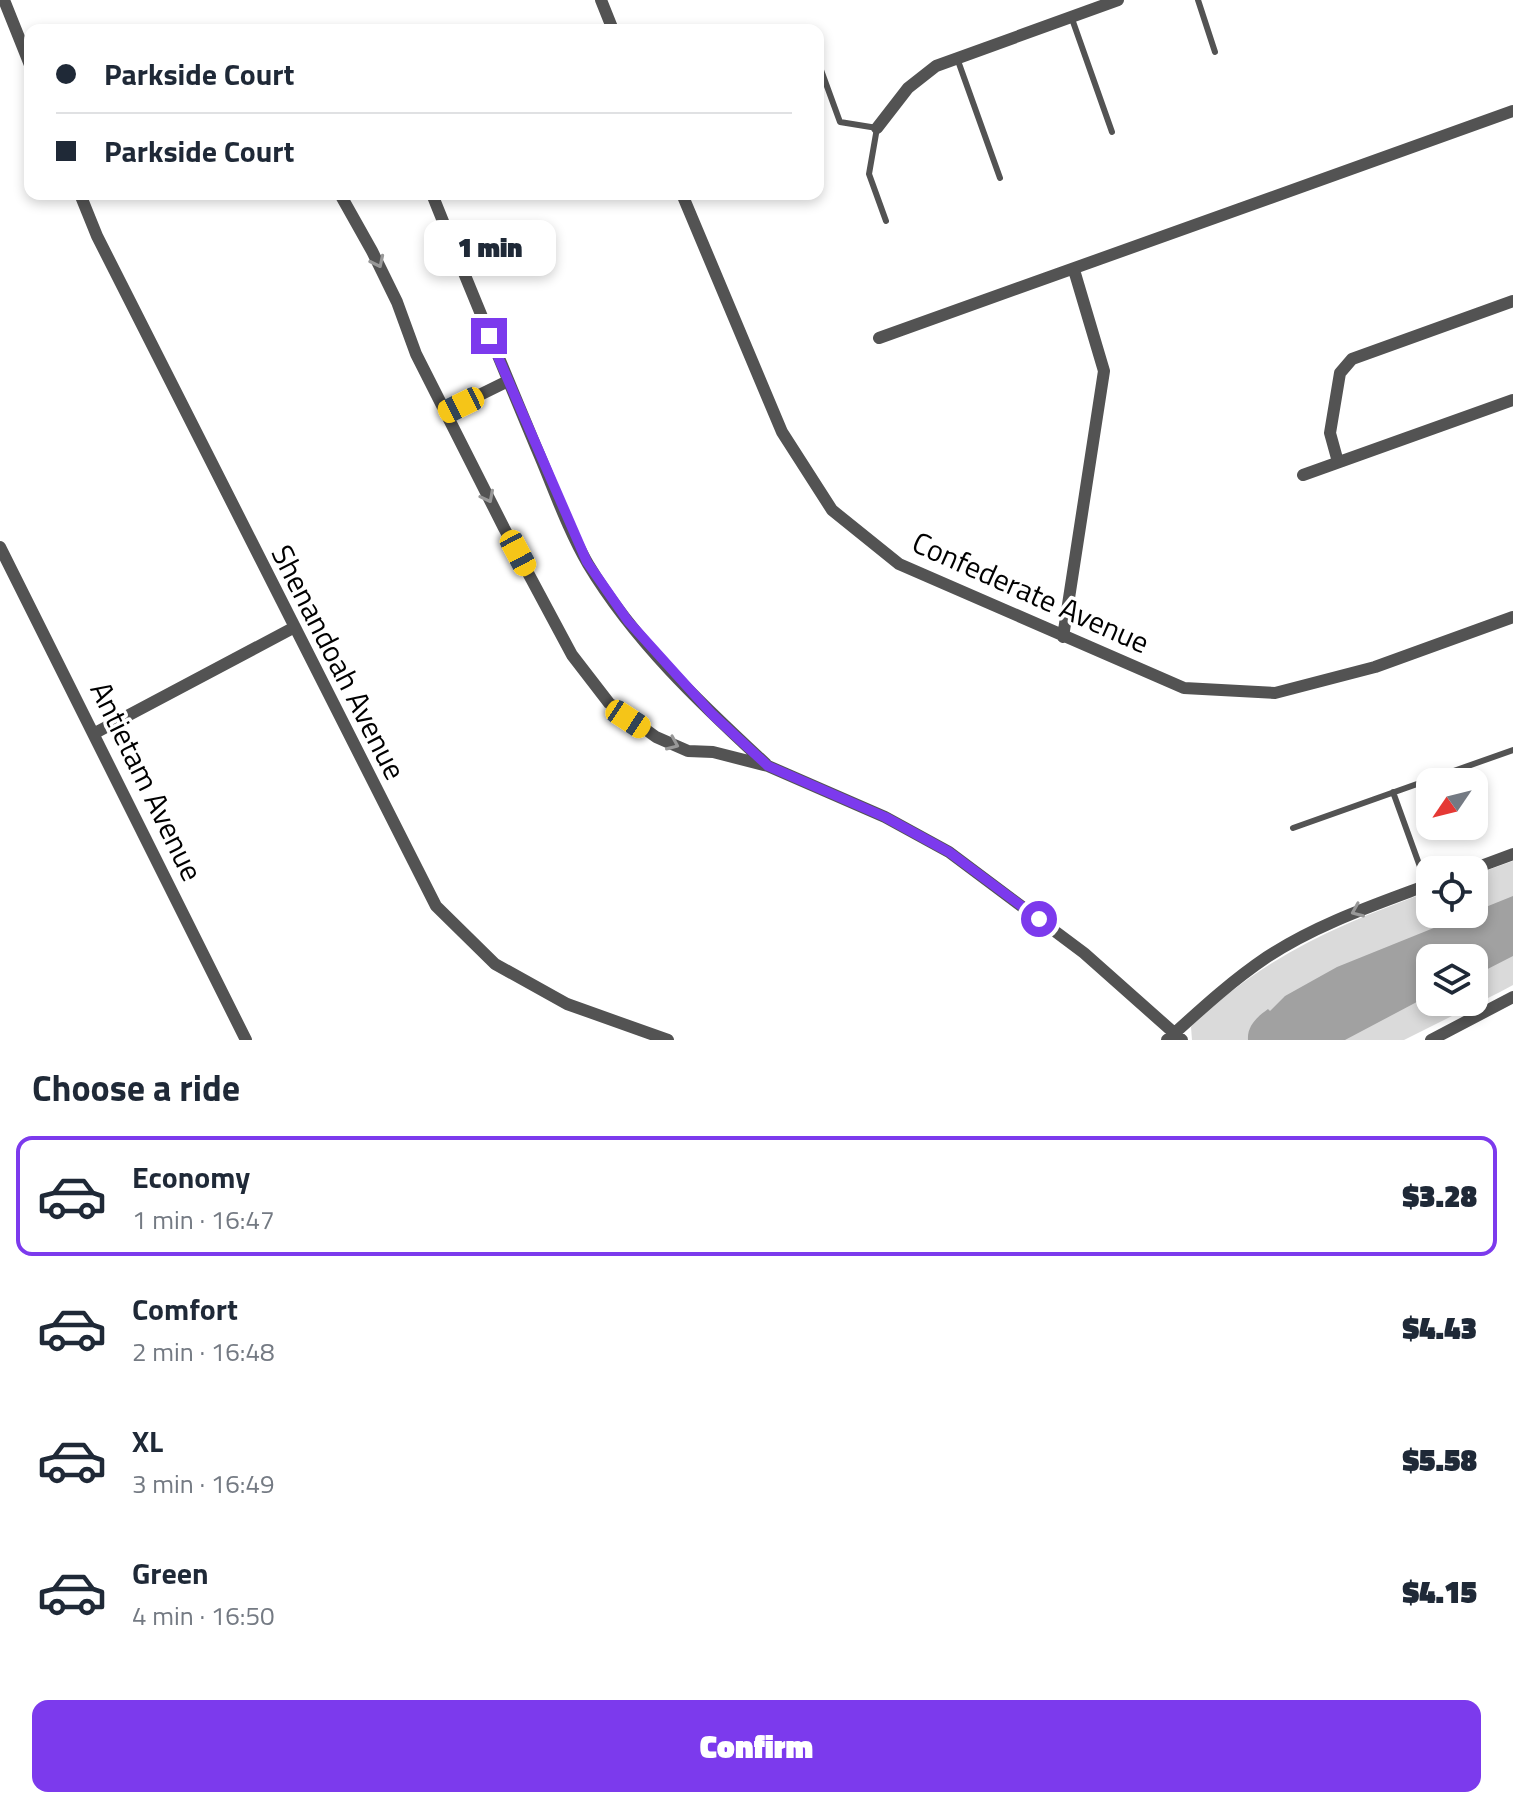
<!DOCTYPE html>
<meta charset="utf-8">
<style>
body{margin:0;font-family:"Titillium Web",sans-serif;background:#f6f6f7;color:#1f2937;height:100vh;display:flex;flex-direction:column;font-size:30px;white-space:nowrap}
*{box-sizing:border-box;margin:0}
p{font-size:26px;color:#747a83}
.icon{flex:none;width:44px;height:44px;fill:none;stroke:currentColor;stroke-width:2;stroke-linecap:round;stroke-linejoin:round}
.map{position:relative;height:1040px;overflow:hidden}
.side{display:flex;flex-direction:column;background:#fff;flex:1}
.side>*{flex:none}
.guide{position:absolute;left:24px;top:24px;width:800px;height:176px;border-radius:16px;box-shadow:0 4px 12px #0003;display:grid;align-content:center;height:176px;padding:0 32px;background:#fff}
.needle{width:52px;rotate:235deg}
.buttons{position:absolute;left:1416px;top:768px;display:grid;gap:16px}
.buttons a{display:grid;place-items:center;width:72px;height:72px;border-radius:16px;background:#fff;box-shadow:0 4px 12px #0003;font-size:40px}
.end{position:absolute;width:36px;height:36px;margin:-18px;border:10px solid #7c3aed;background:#fff;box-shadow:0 0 0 4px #fff}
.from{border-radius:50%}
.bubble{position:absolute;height:56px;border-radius:16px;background:#fff;box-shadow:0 4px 12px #0003;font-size:26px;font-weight:800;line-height:56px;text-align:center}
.car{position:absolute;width:24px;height:48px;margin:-24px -12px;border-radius:10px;box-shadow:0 0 6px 2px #0007;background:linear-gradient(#f5c518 24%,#345 0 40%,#f5c518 0 76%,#345 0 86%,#f5c518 0)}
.guide b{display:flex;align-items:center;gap:28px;height:76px;font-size:30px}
.guide b+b{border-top:2px solid #e0e1e3}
.guide i{width:20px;height:20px;background:#1f2937}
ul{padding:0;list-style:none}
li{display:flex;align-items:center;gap:24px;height:120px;margin:0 16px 12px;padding:0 16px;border:4px solid transparent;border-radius:16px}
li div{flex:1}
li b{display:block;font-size:30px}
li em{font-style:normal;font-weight:800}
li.current{border-color:#7c3aed}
li>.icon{width:72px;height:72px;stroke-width:1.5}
h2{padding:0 32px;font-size:36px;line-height:96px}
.cta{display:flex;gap:16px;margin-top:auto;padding:16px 32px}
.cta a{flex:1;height:92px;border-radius:16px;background:#7c3aed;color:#fff;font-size:32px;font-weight:800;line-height:92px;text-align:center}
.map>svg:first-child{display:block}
.green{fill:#dadada;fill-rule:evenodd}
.water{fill:#a1a1a1}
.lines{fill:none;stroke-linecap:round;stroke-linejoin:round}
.service{stroke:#535353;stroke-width:6}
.minor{stroke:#535353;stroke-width:12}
.oneway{stroke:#989898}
.route{stroke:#7c3aed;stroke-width:10}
.labels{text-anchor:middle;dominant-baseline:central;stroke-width:7;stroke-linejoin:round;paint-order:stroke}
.street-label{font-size:30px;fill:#000;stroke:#fff}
</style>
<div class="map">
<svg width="1513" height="1040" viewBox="0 0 1513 1040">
<rect width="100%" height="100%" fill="#fff"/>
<path class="green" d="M1513,861V985L1500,992L1404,1040H1192L1191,1027C1201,1013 1215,1004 1228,994C1289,945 1357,918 1430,891V914H1474V875ZM1430,958H1474V1002H1430Z"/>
<path class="water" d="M1513,896V956L1474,976V958H1430V995L1345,1040H1248C1247,1026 1257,1017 1268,1009L1270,1011L1285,996L1337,967Z"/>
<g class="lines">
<path class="service" d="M1198,0L1215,52
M1071,16L1112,132
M957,58L1000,178
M821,70L840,122L877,128L869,174L886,221
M1393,792L1427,886
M1293,828L1513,750"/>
<path class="minor" d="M4,0L30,65
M601,0L613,30
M877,128L908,88L936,66L1118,0
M80,194L97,236L436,906L495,964L567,1004L668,1040
M340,194L372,251L397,302L416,354L504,528L572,655L609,703L656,737L688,751L713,752L768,766L885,817L949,852L1084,953L1182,1040
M432,194C466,279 501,363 536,447C553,486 567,528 588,564C634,641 701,704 766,764
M682,194L782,432L832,510L899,564L1184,688L1275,693L1375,667L1513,617
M879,338L1513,111
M445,412L508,381
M1338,462L1330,433L1340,373L1352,359L1513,301
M1303,475L1513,400
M0,547L246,1040
M1063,637L1104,371L1074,270
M95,733L293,628
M1470,870L1513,854
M1167,1040C1199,1011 1230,982 1267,957C1317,924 1374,905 1430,884
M1431,1040L1513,997"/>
</g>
<defs><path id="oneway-chevron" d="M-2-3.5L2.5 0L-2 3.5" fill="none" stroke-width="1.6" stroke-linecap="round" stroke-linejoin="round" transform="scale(2)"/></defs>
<g class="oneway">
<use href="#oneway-chevron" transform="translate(378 262) rotate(64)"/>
<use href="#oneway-chevron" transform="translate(488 497) rotate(63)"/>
<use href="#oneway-chevron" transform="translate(673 744) rotate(23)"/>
<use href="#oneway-chevron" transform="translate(1357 911) rotate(157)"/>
</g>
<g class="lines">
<path class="route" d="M489,336L587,562L628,621L712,714L768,766L885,817L949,852L1039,919"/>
</g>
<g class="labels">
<g class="street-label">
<text transform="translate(1031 592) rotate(24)">Confederate Avenue</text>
<text transform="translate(339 662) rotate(63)">Shenandoah Avenue</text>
<text transform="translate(147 781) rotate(64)">Antietam Avenue</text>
</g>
</g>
</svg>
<div class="buttons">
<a><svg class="needle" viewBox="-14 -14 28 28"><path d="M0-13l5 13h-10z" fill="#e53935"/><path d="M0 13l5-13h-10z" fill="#747a83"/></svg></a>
<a><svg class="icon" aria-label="locate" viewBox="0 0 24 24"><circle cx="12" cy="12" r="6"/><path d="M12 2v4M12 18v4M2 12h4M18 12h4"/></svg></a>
<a><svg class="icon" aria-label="layers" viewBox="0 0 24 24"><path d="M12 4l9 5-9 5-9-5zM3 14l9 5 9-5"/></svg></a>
</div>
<i class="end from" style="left:1039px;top:919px"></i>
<i class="end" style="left:489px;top:336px"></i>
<div class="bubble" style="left:424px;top:220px;width:132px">1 min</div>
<i class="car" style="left:461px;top:405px;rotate:244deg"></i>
<i class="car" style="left:518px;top:553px;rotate:152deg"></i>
<i class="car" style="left:628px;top:719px;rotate:123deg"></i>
<div class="guide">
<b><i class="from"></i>Parkside Court</b>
<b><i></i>Parkside Court</b>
</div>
</div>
<section class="side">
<h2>Choose a ride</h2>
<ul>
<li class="current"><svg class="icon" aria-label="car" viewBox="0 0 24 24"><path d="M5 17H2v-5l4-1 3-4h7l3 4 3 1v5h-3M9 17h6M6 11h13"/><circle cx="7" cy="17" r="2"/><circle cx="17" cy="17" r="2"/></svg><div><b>Economy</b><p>1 min · 16:47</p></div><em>$3.28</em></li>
<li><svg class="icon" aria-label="car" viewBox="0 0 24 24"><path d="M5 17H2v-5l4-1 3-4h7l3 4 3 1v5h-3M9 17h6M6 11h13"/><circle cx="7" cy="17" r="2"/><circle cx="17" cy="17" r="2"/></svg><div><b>Comfort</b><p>2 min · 16:48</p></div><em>$4.43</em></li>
<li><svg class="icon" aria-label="car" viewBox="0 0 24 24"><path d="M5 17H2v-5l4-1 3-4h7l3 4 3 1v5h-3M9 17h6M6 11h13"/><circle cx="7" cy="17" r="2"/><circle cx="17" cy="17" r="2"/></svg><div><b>XL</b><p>3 min · 16:49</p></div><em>$5.58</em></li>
<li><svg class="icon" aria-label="car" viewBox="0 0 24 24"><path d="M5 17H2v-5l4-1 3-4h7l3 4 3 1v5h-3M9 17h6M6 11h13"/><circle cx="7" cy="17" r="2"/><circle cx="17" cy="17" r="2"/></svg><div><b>Green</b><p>4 min · 16:50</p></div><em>$4.15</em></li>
</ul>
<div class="cta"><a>Confirm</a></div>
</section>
